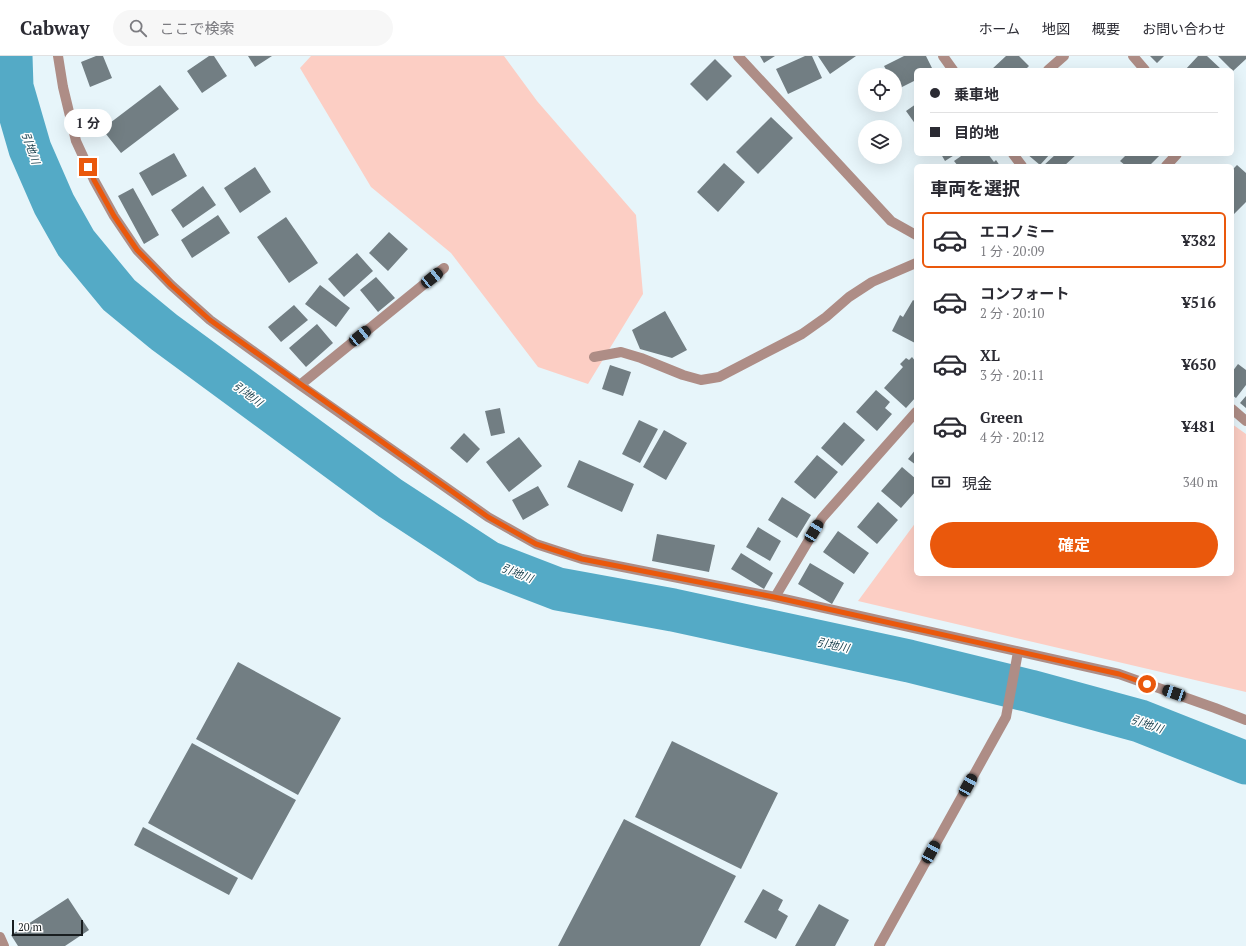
<!DOCTYPE html>
<html lang="ja">
<meta charset="utf-8">
<style>
body{margin:0;font-family:"PT Serif","Noto Sans JP",serif;background:#f7f7f7;color:#2b2b33;height:100vh;display:flex;flex-direction:column;font-size:15px;white-space:nowrap}
*{box-sizing:border-box;margin:0}
p{font-size:13px;color:#7c7c81}
.icon{flex:none;width:22px;height:22px;fill:none;stroke:currentColor;stroke-width:2;stroke-linecap:round;stroke-linejoin:round}
.map{position:relative;flex:1;overflow:hidden}
.side{position:absolute;left:914px;top:108px;width:320px;height:412px;display:flex;flex-direction:column;background:#fff;border-radius:6px;box-shadow:0 4px 16px #0002}
.side>*{flex:none}
.hud{position:absolute;left:914px;top:12px;width:320px;height:88px;border-radius:6px;box-shadow:0 4px 16px #0002;display:grid;align-content:center;height:88px;padding:0 16px;background:#fff}
.buttons{position:absolute;left:858px;top:12px;display:grid;gap:8px}
.buttons a{display:grid;place-items:center;width:44px;height:44px;border-radius:50%;background:#fff;box-shadow:0 4px 16px #0002;font-size:20px}
.scale{position:absolute;left:12px;bottom:10px;width:71px;box-sizing:border-box;padding-left:4px;border:2px solid #191e20;border-top:0;font-size:11px;line-height:14px;white-space:nowrap;color:#191e20;-webkit-text-stroke:3px #fff;paint-order:stroke}
.end{position:absolute;width:18px;height:18px;margin:-9px;border:5px solid #ea580c;background:#fff;box-shadow:0 0 0 2px #fff}
.from{border-radius:50%}
.bubble{position:absolute;height:28px;border-radius:14px;background:#fff;box-shadow:0 4px 16px #0002;font-size:13px;font-weight:700;line-height:28px;text-align:center}
.car{position:absolute;width:12px;height:24px;margin:-12px -6px;border-radius:5px;box-shadow:0 0 3px 1px #0007;background:linear-gradient(#222 24%,#8ab4d8 0 40%,#222 0 76%,#8ab4d8 0 86%,#222 0)}
.hud b{display:flex;align-items:center;gap:14px;height:38px;font-size:15px}
.hud b+b{border-top:1px solid #e1e1e2}
.hud i{width:10px;height:10px;background:#2b2b33}
ul{padding:0;list-style:none}
li{display:flex;align-items:center;gap:12px;height:56px;margin:0 8px 6px;padding:0 8px;border:2px solid transparent;border-radius:6px}
li div{flex:1}
li b{display:block;font-size:15px}
li em{font-style:normal;font-weight:700}
li.on{border-color:#ea580c}
li>.icon{width:36px;height:36px;stroke-width:1.5}
h2{padding:0 16px;font-size:18px;line-height:48px}
.pay{display:flex;align-items:center;gap:10px;height:44px;padding:0 16px;font-size:15px}
.pay p{margin-inline-start:auto}
.primary-button{display:flex;gap:8px;margin-top:auto;padding:8px 16px}
.primary-button a{flex:1;height:46px;border-radius:24px;background:#ea580c;color:#fff;font-size:16px;font-weight:700;line-height:46px;text-align:center}
header{display:flex;align-items:center;gap:24px;box-sizing:border-box;height:56px;padding:0 20px;background:#fff;border-bottom:1px solid #e1e1e2}
header strong{font-size:19px}
nav{display:flex;gap:22px;margin-inline-start:auto;font-size:14px}
.search{width:280px;height:36px;background:#f7f7f7;display:flex;align-items:center;gap:10px;box-sizing:border-box;padding:0 14px;border-radius:22px;color:#7c7c81;font-size:15px}
.map>svg:first-child{display:block}
.green{fill:#fccec4}
.lines{fill:none;stroke-linecap:round;stroke-linejoin:round}
.river{stroke:#54aac6;stroke-width:43}
.building{fill:#727e83}
.minor{stroke:#ae8d86;stroke-width:10}
.route{stroke:#ea580c;stroke-width:5}
.labels{text-anchor:middle;dominant-baseline:central;stroke-width:3;stroke-linejoin:round;paint-order:stroke}
.water-label{font-size:11px;font-style:italic;fill:#173e4b;stroke:#fff}
</style>
<header>
<strong>Cabway</strong>
<div class="search"><svg class="icon" aria-label="search" viewBox="0 0 24 24"><circle cx="10" cy="10" r="6"/><path d="M15 15l6 6"/></svg>ここで検索</div>
<nav><a>ホーム</a><a>地図</a><a>概要</a><a>お問い合わせ</a></nav>
</header>
<div class="map">
<svg width="1246" height="890" viewBox="0 0 1246 890">
<rect width="100%" height="100%" fill="#e7f5fa"/>
<path class="green" d="M311,0H504L537,45L636,159L643,238L588,328L538,311L451,197L371,131L300,12Z
M1232,368L1246,378V636L858,545L916,466V518H1232Z"/>
<g class="lines">
<path class="river" d="M11,0L12,31L30,93L54,148L76,187L119,239L164,276L390,442L488,506L558,533L673,554L909,605L1030,635L1140,665L1246,707"/>
</g>
<path class="building" d="M96,0H103L112,22L90,31L81,6Z
M209,0H214L227,20L202,37L187,15Z
M248,0H272L255,11Z
M760,0H775L764,7Z
M805,0H812L822,22L788,38L776,13Z
M818,0H856L830,18Z
M904,0H926L933,14H916V24L896,34L895,19H889L884,10Z
M1006,0H1019L1029,10L1025,14H991Z
M1150,0H1164L1157,7Z
M1198,0H1207L1222,14H1185Z
M1218,0H1246V3L1233,15Z
M715,3L732,20L707,45L690,28Z
M160,29L179,53L121,97L102,73Z
M916,48V69L906,55Z
M771,61L793,82L758,118L736,96Z
M174,97L187,120L152,140L139,117Z
M941,98H956L945,105Z
M964,98H988L994,106L996,104L1000,110H958L954,105Z
M1027,98H1050L1040,109Z
M1056,98H1077L1064,110H1043Z
M1127,98H1161L1149,110H1126L1120,105Z
M724,107L745,126L718,156L697,136Z
M1237,109L1246,117V146L1233,159L1232,157V114Z
M255,111L271,136L240,157L224,132Z
M203,130L216,149L183,172L171,154Z
M133,132L159,179L144,188L118,140Z
M218,159L230,177L192,202L181,184Z
M286,161L318,207L289,227L257,181Z
M389,176L408,193L388,215L369,197Z
M357,197L373,215L344,241L328,223Z
M376,221L395,242L378,256L360,234Z
M320,229L350,252L336,271L305,248Z
M913,244L916,246V285L915,287L892,275L900,259L903,261Z
M294,249L308,264L281,286L268,271Z
M665,255L687,294L672,302L640,293L632,274Z
M317,268L333,287L306,311L289,292Z
M912,301L916,306V341L906,352L884,332L903,311L900,308L906,302L909,304Z
M1238,308L1246,314V329L1236,342L1232,339V316Z
M610,309L631,316L623,340L602,333Z
M876,334L890,346L885,352L892,358L877,375L856,356Z
M1246,340V352L1240,347Z
M500,352L505,377L491,380L485,355Z
M639,364L658,373L640,407L622,398Z
M844,366L865,384L842,410L821,392Z
M664,374L687,387L666,424L643,411Z
M464,377L480,393L467,407L450,392Z
M519,381L542,410L509,436L486,406Z
M916,393V409L908,403Z
M817,399L838,416L815,443L794,426Z
M579,404L634,428L622,456L567,431Z
M902,411L916,423V435L901,452L881,435Z
M538,430L549,449L523,464L512,444Z
M782,441L811,459L797,482L768,464Z
M878,446L898,464L877,488L857,471Z
M758,471L781,485L770,505L746,491Z
M838,475L869,497L854,518L823,496Z
M657,478L715,489L709,516L652,505Z
M741,497L773,517L764,533L731,513Z
M810,507L844,527L832,548L798,528Z
M238,606L341,662L298,739L196,683Z
M672,685L778,737L741,813L635,761Z
M192,687L296,744L252,824L148,767Z
M624,763L736,820L700,890H558Z
M143,771L238,822L229,839L134,789Z
M763,833L783,844L778,854L788,860L776,883L744,866Z
M68,842L89,874L65,890H18L11,879Z
M819,848L849,864L835,890H795Z"/>
<g class="lines">
<path class="minor" d="M58,0L63,31L76,85L94,124L114,160L137,194L171,229L210,264L300,329L488,461L536,488L582,503L775,541L1119,618L1215,652L1246,664
M738,0L891,165L916,179
M943,0L953,14
M1133,0L1145,14
M1048,14L1064,0
M1013,98L1022,110
M1166,110L1177,98
M594,301L621,296L641,302L683,319L701,324L719,321L802,278L826,261L849,241L872,226L916,207
M300,329L444,212
M1232,353L1246,365
M775,541L822,462L916,356
M0,881L4,890
M879,890L1006,661L1018,596"/>
</g>
<g class="lines">
<path class="route" d="M88,111L94,124L114,160L137,194L171,229L210,264L488,461L536,488L582,503L774,541L1119,618L1147,628"/>
</g>
<g class="labels">
<g class="water-label">
<text transform="translate(31 92) rotate(71)">引地川</text>
<text transform="translate(248 338) rotate(36)">引地川</text>
<text transform="translate(517 517) rotate(21)">引地川</text>
<text transform="translate(833 589) rotate(12)">引地川</text>
<text transform="translate(1147 668) rotate(19)">引地川</text>
</g>
</g>
</svg>
<div class="buttons">
<a><svg class="icon" aria-label="locate" viewBox="0 0 24 24"><circle cx="12" cy="12" r="6"/><path d="M12 2v4M12 18v4M2 12h4M18 12h4"/></svg></a>
<a><svg class="icon" aria-label="layers" viewBox="0 0 24 24"><path d="M12 4l9 5-9 5-9-5zM3 14l9 5 9-5"/></svg></a>
</div>
<div class="scale">20 m</div>
<i class="end from" style="left:1147px;top:628px"></i>
<i class="end" style="left:88px;top:111px"></i>
<div class="bubble" style="left:64px;top:53px;width:48px">1 分</div>
<i class="car" style="left:432px;top:222px;rotate:51deg"></i>
<i class="car" style="left:360px;top:280px;rotate:51deg"></i>
<i class="car" style="left:814px;top:475px;rotate:31deg"></i>
<i class="car" style="left:1174px;top:637px;rotate:289deg"></i>
<i class="car" style="left:968px;top:729px;rotate:29deg"></i>
<i class="car" style="left:931px;top:796px;rotate:29deg"></i>
<div class="hud">
<b><i class="from"></i>乗車地</b>
<b><i></i>目的地</b>
</div>
<section class="side">
<h2>車両を選択</h2>
<ul>
<li class="on"><svg class="icon" aria-label="car" viewBox="0 0 24 24"><path d="M5 17H2v-5l4-1 3-4h7l3 4 3 1v5h-3M9 17h6M6 11h13"/><circle cx="7" cy="17" r="2"/><circle cx="17" cy="17" r="2"/></svg><div><b>エコノミー</b><p>1 分 · 20:09</p></div><em>¥382</em></li>
<li><svg class="icon" aria-label="car" viewBox="0 0 24 24"><path d="M5 17H2v-5l4-1 3-4h7l3 4 3 1v5h-3M9 17h6M6 11h13"/><circle cx="7" cy="17" r="2"/><circle cx="17" cy="17" r="2"/></svg><div><b>コンフォート</b><p>2 分 · 20:10</p></div><em>¥516</em></li>
<li><svg class="icon" aria-label="car" viewBox="0 0 24 24"><path d="M5 17H2v-5l4-1 3-4h7l3 4 3 1v5h-3M9 17h6M6 11h13"/><circle cx="7" cy="17" r="2"/><circle cx="17" cy="17" r="2"/></svg><div><b>XL</b><p>3 分 · 20:11</p></div><em>¥650</em></li>
<li><svg class="icon" aria-label="car" viewBox="0 0 24 24"><path d="M5 17H2v-5l4-1 3-4h7l3 4 3 1v5h-3M9 17h6M6 11h13"/><circle cx="7" cy="17" r="2"/><circle cx="17" cy="17" r="2"/></svg><div><b>Green</b><p>4 分 · 20:12</p></div><em>¥481</em></li>
</ul>
<div class="pay"><svg class="icon" aria-label="cash" viewBox="0 0 24 24"><path d="M3 7h18v10H3z"/><circle cx="12" cy="12" r="2"/></svg>現金<p>340 m</p></div>
<div class="primary-button"><a>確定</a></div>
</section>
</div>
